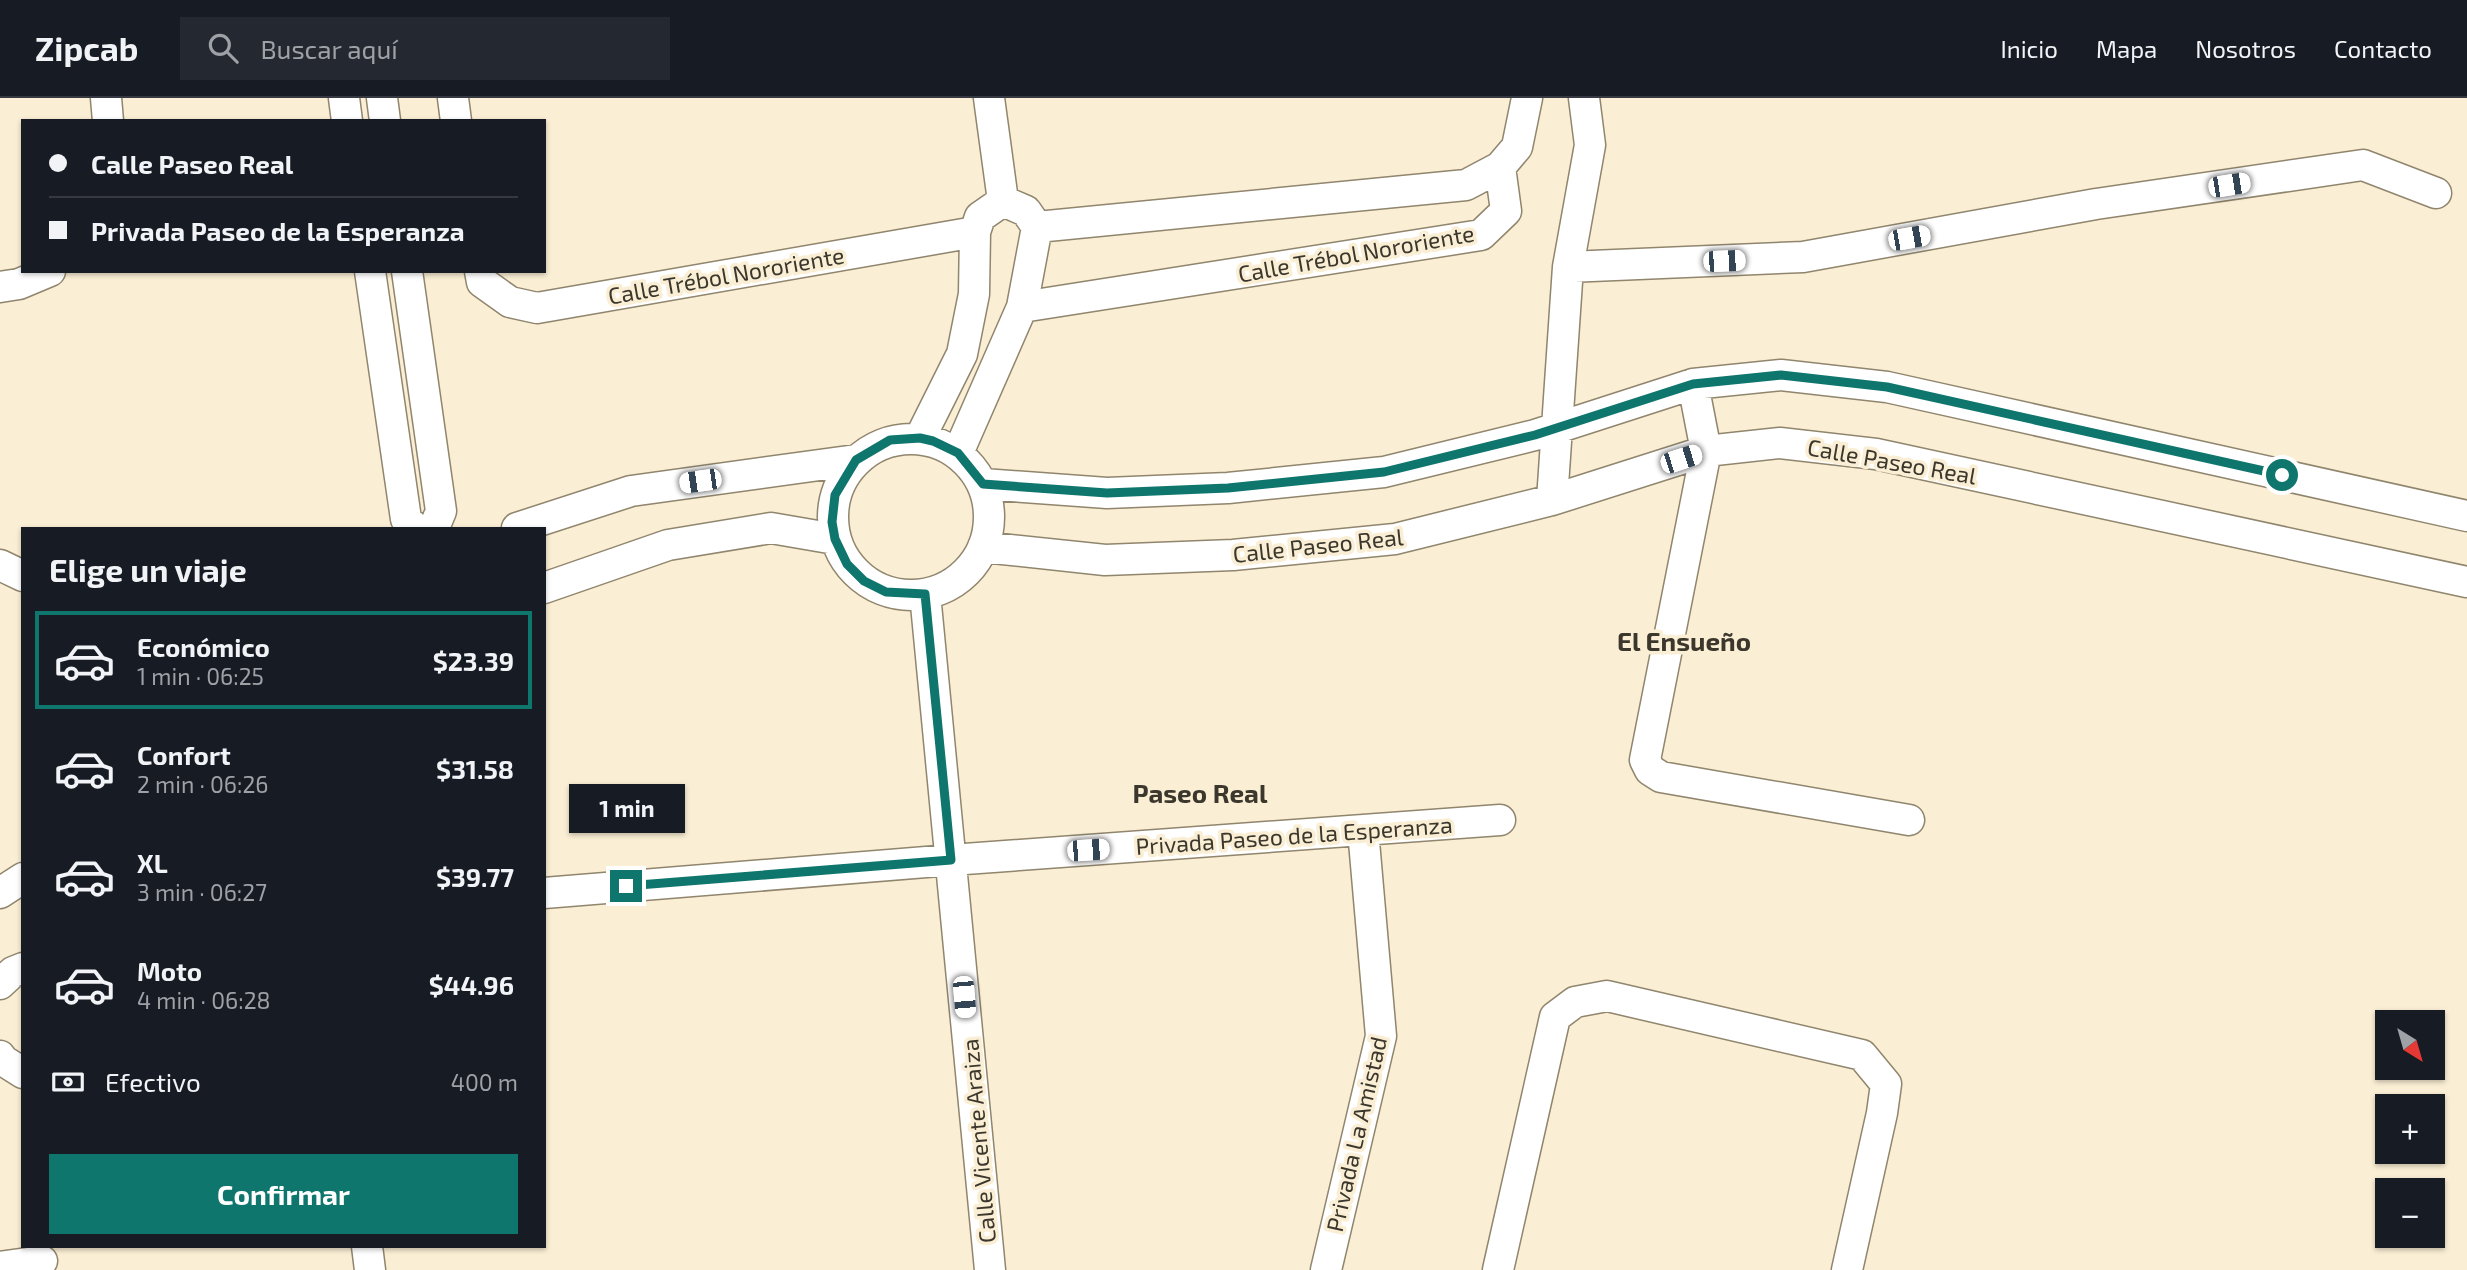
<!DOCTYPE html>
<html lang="es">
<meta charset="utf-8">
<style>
body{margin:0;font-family:"Exo 2",sans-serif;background:#242831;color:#f1f3f6;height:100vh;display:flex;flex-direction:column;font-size:26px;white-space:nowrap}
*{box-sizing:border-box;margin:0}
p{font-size:23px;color:#9ea1a6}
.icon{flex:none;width:38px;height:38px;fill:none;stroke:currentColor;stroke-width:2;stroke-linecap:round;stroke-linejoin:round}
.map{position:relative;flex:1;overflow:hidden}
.details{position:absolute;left:21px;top:429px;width:525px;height:721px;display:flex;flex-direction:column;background:#171b24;border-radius:0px;box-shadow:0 2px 5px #0004}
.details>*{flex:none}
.top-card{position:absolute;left:21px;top:21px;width:525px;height:154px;border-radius:0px;box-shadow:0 2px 5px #0004;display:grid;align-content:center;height:154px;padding:0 28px;background:#171b24}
.needle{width:46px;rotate:143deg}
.controls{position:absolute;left:2375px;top:912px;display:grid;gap:14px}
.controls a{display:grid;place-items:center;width:70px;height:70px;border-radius:0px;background:#171b24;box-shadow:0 2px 5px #0004;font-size:35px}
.end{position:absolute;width:32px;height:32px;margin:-16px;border:9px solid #0f766e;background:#fff;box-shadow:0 0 0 4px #fff}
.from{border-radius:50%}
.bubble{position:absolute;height:49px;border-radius:0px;background:#171b24;box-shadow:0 2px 5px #0004;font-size:23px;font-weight:700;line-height:49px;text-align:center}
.car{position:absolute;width:21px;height:42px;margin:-21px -10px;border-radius:9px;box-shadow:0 0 5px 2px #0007;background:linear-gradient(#fff 24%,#345 0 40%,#fff 0 76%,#345 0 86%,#fff 0)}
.top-card b{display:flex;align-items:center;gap:24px;height:66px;font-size:26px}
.top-card b+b{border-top:2px solid #363941}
.top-card i{width:18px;height:18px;background:#f1f3f6}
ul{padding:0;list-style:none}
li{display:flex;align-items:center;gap:21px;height:98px;margin:0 14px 10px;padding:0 14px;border:4px solid transparent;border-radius:0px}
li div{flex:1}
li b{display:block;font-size:26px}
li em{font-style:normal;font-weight:700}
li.active{border-color:#0f766e}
li>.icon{width:63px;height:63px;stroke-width:1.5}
h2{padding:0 28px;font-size:32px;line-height:84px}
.pay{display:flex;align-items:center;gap:18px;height:77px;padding:0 28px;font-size:26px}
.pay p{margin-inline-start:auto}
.primary-button{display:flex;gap:14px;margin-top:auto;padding:14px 28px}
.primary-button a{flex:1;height:80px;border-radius:0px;background:#0f766e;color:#fff;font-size:28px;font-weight:700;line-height:80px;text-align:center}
header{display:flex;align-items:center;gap:42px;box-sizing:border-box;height:98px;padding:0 35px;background:#171b24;border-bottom:2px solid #363941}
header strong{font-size:33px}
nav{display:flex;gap:38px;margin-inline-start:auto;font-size:24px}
.search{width:490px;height:63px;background:#242831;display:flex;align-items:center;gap:18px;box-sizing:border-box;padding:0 24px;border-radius:0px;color:#9ea1a6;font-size:26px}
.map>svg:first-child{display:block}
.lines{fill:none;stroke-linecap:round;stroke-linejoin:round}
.minor-casing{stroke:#90856d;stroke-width:33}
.minor{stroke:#fff;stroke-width:30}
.route{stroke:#0f766e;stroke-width:9}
.labels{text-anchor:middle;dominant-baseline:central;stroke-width:7;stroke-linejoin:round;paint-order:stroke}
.street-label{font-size:23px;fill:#3b372d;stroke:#faeed4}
.quarter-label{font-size:26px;font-weight:bold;fill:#3b372d;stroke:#faeed4}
</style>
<header>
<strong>Zipcab</strong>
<div class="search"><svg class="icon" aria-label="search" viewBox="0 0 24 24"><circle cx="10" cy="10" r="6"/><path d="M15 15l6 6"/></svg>Buscar aquí</div>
<nav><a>Inicio</a><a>Mapa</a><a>Nosotros</a><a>Contacto</a></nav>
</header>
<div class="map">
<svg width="2467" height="1172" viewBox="0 0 2467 1172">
<rect width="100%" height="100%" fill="#faeed4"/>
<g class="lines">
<g class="minor-casing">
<path id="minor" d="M106,0L108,23
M344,0L347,23
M382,0L385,23
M453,0L456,23
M989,0L1003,103
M1037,129L1466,87L1500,69L1517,49L1527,0
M1568,169L1803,159L2096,106L2363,67L2436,95
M370,173L406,421L415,430
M407,173L441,413L434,430
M480,173L482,184L510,204L537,210L975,134
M0,189L19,186L50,173
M1022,209L1481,137L1506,113L1500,69
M1693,286L1706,353L1645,662L1650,672L1661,679L1909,722
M920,340L962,256L974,196L975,134L980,119L1003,103L1026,113L1037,129L1022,209L958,355
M833 419a78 78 0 1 1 156 0a78 78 0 1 1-156 0Z
M983,386L1107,395L1228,390L1384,374L1535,337L1693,286L1781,277L1887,289L2467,418
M1552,402L1568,169L1590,47L1584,0
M517,430L631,393L856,362
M983,449L1105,462L1233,457L1395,441L1552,402L1706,353L1780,345L1876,356L2467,484
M0,467L23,478
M544,490L668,447L771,430L835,441
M925,496L990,1172
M0,795L23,780
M544,795L951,762L1500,722
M0,886L13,874L23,870
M0,958L4,963L23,975
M367,1148L370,1172
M0,1169L42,1163
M1326,1172L1381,938L1363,732
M1498,1172L1555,919L1575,904L1607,898L1862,957L1886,986L1882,1015L1847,1172"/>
</g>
<use href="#minor" class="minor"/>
</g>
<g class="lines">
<path class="route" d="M626,788L951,762L925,496L886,494L864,483L847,466L835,441L832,424L835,397L856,362L890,342L920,340L933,343L958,355L983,386L1107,395L1228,390L1384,374L1535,337L1693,286L1781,277L1887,289L2282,377"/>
</g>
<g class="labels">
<g class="street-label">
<text transform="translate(1356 155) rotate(-10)">Calle Trébol Nororiente</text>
<text transform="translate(726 177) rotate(-10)">Calle Trébol Nororiente</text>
<text transform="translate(1892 363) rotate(10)">Calle Paseo Real</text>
<text transform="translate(1318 447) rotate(-6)">Calle Paseo Real</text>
<text transform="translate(1294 737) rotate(-4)">Privada Paseo de la Esperanza</text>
<text transform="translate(1356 1036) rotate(-77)">Privada La Amistad</text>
<text transform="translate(978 1043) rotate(-95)">Calle Vicente Araiza</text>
</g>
<g class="quarter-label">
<text x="1684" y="542">El Ensueño</text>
<text x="1200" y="694">Paseo Real</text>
</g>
</g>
</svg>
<div class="controls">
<a><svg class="needle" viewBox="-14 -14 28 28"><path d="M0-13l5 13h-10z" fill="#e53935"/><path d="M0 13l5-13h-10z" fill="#9ea1a6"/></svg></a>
<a>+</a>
<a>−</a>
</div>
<i class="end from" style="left:2282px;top:377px"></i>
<i class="end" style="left:626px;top:788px"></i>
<div class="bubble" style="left:569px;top:686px;width:116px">1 min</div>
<i class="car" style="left:2229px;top:87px;rotate:81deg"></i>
<i class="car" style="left:1909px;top:140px;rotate:80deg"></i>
<i class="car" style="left:1724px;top:163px;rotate:88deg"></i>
<i class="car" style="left:1681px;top:361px;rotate:72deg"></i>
<i class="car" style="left:700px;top:383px;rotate:262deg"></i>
<i class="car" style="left:1088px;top:752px;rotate:86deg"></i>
<i class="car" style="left:964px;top:899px;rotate:175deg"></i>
<div class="top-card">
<b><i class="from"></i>Calle Paseo Real</b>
<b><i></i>Privada Paseo de la Esperanza</b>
</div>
<section class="details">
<h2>Elige un viaje</h2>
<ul>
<li class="active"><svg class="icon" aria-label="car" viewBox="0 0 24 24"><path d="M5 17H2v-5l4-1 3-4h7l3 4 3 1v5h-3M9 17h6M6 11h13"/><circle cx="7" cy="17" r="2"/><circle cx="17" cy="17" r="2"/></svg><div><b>Económico</b><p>1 min · 06:25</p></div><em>$23.39</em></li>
<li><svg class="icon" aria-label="car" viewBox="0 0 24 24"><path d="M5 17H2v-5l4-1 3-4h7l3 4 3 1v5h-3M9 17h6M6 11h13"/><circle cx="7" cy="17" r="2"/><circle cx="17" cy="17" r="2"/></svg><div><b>Confort</b><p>2 min · 06:26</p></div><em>$31.58</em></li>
<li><svg class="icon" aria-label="car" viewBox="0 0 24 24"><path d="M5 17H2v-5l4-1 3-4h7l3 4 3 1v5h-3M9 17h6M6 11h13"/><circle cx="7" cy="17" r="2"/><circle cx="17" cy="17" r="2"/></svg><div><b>XL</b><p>3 min · 06:27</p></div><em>$39.77</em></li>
<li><svg class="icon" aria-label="car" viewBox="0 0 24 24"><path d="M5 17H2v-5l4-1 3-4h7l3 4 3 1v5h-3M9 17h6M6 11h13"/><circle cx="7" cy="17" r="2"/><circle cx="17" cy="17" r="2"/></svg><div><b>Moto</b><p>4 min · 06:28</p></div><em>$44.96</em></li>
</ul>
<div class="pay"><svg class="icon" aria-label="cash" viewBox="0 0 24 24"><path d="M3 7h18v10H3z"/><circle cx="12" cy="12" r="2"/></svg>Efectivo<p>400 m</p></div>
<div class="primary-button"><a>Confirmar</a></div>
</section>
</div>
